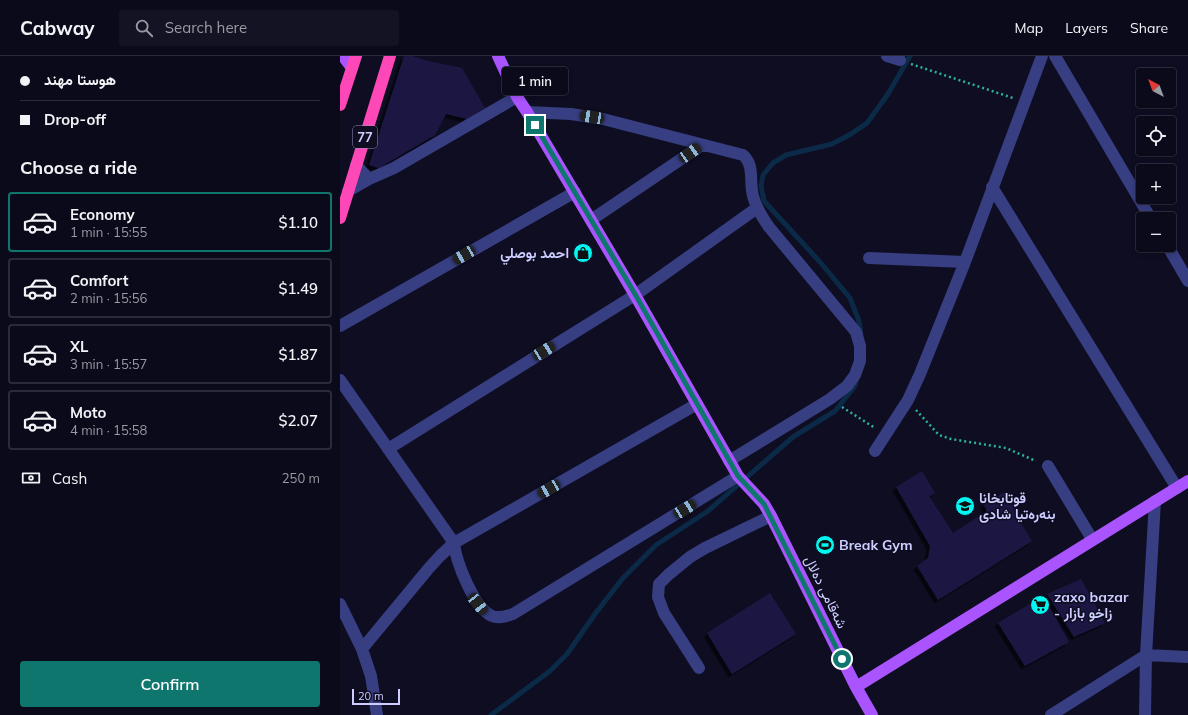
<!DOCTYPE html>
<meta charset="utf-8">
<style>
body{margin:0;font-family:Mulish,Vazirmatn,sans-serif;background:#131323;color:#f1f3f6;height:100vh;display:flex;flex-direction:column;font-size:15px;white-space:nowrap}
*{box-sizing:border-box;margin:0}
p{font-size:13px;color:#999aa2}
.icon{flex:none;width:22px;height:22px;fill:none;stroke:currentColor;stroke-width:2;stroke-linecap:round;stroke-linejoin:round}
.map{position:relative;flex:1;overflow:hidden}
.panel{display:flex;flex-direction:column;background:#0a0a1a;width:340px}
.panel>*{flex:none}
.hud{display:grid;align-content:center;height:88px;padding:0 20px;background:#0a0a1a}
.needle{width:26px;rotate:319deg}
.controls{position:absolute;left:796px;top:12px;display:grid;gap:8px}
.controls a{display:grid;place-items:center;width:40px;height:40px;border-radius:4px;background:#0a0a1a;box-shadow:0 2px 6px #0003,0 0 0 1px #2a2b39;font-size:20px}
.scale{position:absolute;left:12px;bottom:10px;width:48px;box-sizing:border-box;padding-left:4px;border:2px solid #cdceff;border-top:0;font-size:11px;line-height:14px;white-space:nowrap;color:#cdceff;-webkit-text-stroke:3px #0e0d22;paint-order:stroke}
.end{position:absolute;width:18px;height:18px;margin:-9px;border:5px solid #0f766e;background:#fff;box-shadow:0 0 0 2px #fff}
.from{border-radius:50%}
.bubble{position:absolute;height:28px;border-radius:4px;background:#0a0a1a;box-shadow:0 2px 6px #0003,0 0 0 1px #2a2b39;font-size:13px;font-weight:600;line-height:28px;text-align:center}
.car{position:absolute;width:12px;height:24px;margin:-12px -6px;border-radius:5px;box-shadow:0 0 3px 1px #0007;background:linear-gradient(#222 24%,#8ab4d8 0 40%,#222 0 76%,#8ab4d8 0 86%,#222 0)}
.hud b{display:flex;align-items:center;gap:14px;height:38px;font-size:15px}
.hud b+b{border-top:1px solid #2a2b39}
.hud i{width:10px;height:10px;background:#f1f3f6}
ul{padding:0;list-style:none}
li{display:flex;align-items:center;gap:12px;height:60px;margin:0 8px 6px;padding:0 12px;border:2px solid #2a2b39;border-radius:4px}
li div{flex:1}
li b{display:block;font-size:15px}
li em{font-style:normal;font-weight:600}
li.current{border-color:#0f766e}
li>.icon{width:36px;height:36px;stroke-width:1.5}
h2{padding:0 20px;font-size:18px;line-height:48px}
.pay{display:flex;align-items:center;gap:10px;height:44px;padding:0 20px;font-size:15px}
.pay p{margin-inline-start:auto}
.button{display:flex;gap:8px;margin-top:auto;padding:8px 20px}
.button a{flex:1;height:46px;border-radius:4px;background:#0f766e;color:#fff;font-size:16px;font-weight:600;line-height:46px;text-align:center}
header{display:flex;align-items:center;gap:24px;box-sizing:border-box;height:56px;padding:0 20px;background:#0a0a1a;border-bottom:1px solid #2a2b39}
header strong{font-size:19px}
nav{display:flex;gap:22px;margin-inline-start:auto;font-size:14px}
.search{width:280px;height:36px;background:#131323;display:flex;align-items:center;gap:10px;box-sizing:border-box;padding:0 14px;border-radius:4px;color:#999aa2;font-size:15px}
main{display:flex;flex:1;min-height:0}
.map>svg:first-child{display:block}
.lines{fill:none;stroke-linecap:round;stroke-linejoin:round}
.stream{stroke:#0b2a47;stroke-width:5}
.building{fill:#1c1943;filter:url(#shadow)}
.path{stroke:#2cb49b;stroke-width:2.5;stroke-dasharray:2 3;stroke-linecap:butt}
.minor{stroke:#373e81;stroke-width:12}
.major{stroke:#aa54ff;stroke-width:12}
.highway{stroke:#ff48b7;stroke-width:12}
.route{stroke:#0f766e;stroke-width:5}
.labels{text-anchor:middle;dominant-baseline:central;stroke-width:3;stroke-linejoin:round;paint-order:stroke}
.shield{fill:#0e0d22;stroke:#9494bd;stroke-width:1}
.shield-label{font-size:13px;font-weight:bold;fill:#cdceff}
.poi-label{font-size:14px;font-weight:bold;fill:#cdceff;stroke:#0e0d22;text-anchor:start}
.street-label{font-size:14px;fill:#cdceff;stroke:#0e0d22}
</style>
<header>
<strong>Cabway</strong>
<div class="search"><svg class="icon" aria-label="search" viewBox="0 0 24 24"><circle cx="10" cy="10" r="6"/><path d="M15 15l6 6"/></svg>Search here</div>
<nav><a>Map</a><a>Layers</a><a>Share</a></nav>
</header>
<main>
<section class="panel">
<div class="hud">
<b><i class="from"></i>هوستا مهند</b>
<b><i></i>Drop-off</b>
</div>
<h2>Choose a ride</h2>
<ul>
<li class="current"><svg class="icon" aria-label="car" viewBox="0 0 24 24"><path d="M5 17H2v-5l4-1 3-4h7l3 4 3 1v5h-3M9 17h6M6 11h13"/><circle cx="7" cy="17" r="2"/><circle cx="17" cy="17" r="2"/></svg><div><b>Economy</b><p>1 min · 15:55</p></div><em>$1.10</em></li>
<li><svg class="icon" aria-label="car" viewBox="0 0 24 24"><path d="M5 17H2v-5l4-1 3-4h7l3 4 3 1v5h-3M9 17h6M6 11h13"/><circle cx="7" cy="17" r="2"/><circle cx="17" cy="17" r="2"/></svg><div><b>Comfort</b><p>2 min · 15:56</p></div><em>$1.49</em></li>
<li><svg class="icon" aria-label="car" viewBox="0 0 24 24"><path d="M5 17H2v-5l4-1 3-4h7l3 4 3 1v5h-3M9 17h6M6 11h13"/><circle cx="7" cy="17" r="2"/><circle cx="17" cy="17" r="2"/></svg><div><b>XL</b><p>3 min · 15:57</p></div><em>$1.87</em></li>
<li><svg class="icon" aria-label="car" viewBox="0 0 24 24"><path d="M5 17H2v-5l4-1 3-4h7l3 4 3 1v5h-3M9 17h6M6 11h13"/><circle cx="7" cy="17" r="2"/><circle cx="17" cy="17" r="2"/></svg><div><b>Moto</b><p>4 min · 15:58</p></div><em>$2.07</em></li>
</ul>
<div class="pay"><svg class="icon" aria-label="cash" viewBox="0 0 24 24"><path d="M3 7h18v10H3z"/><circle cx="12" cy="12" r="2"/></svg>Cash<p>250 m</p></div>
<div class="button"><a>Confirm</a></div>
</section>
<div class="map">
<svg width="848" height="659" viewBox="0 0 848 659">
<defs>
<filter id="shadow"><feDropShadow dx="-3.5" dy="3.5" stdDeviation="0" flood-color="#0009"/></filter>
</defs>
<rect width="100%" height="100%" fill="#0e0d22"/>
<g class="lines">
<path class="stream" d="M521,278L519,265L510,242L480,206L424,145L421,130L423,119L433,107L446,99L492,88L511,78L527,67L548,38L570,0
M151,659L210,615L227,598L255,558L283,522L316,489L368,455L453,381L495,355L515,330L517,321"/>
</g>
<path class="building" d="M64,0H73L88,5L122,12L145,52L127,63L106,58L95,79L39,112L29,109Z
M582,415L595,437L589,440L613,477L647,455L643,448L665,436L682,462L679,464L692,485L598,544L577,510L588,502L590,490L556,431Z
M741,523L765,567L734,581L707,538Z
M430,537L456,578L392,618L367,577Z
M703,540L729,586L685,610L658,567Z"/>
<g class="lines">
<path class="path" d="M571,8L673,42
M502,351L535,372
M576,354L599,379L611,383L666,392L696,405"/>
<path class="minor" d="M547,0L560,4
M715,0L811,163
M187,56L231,58L263,63L403,99C415,109 409,126 413,140C416,152 422,161 429,171L516,276L520,290V305L515,319L507,330L490,343L389,405
M16,109L29,123L54,112L177,41
M652,131L837,432
M8,135L29,123
M251,164L362,89
M827,189L848,225
M529,202L625,206
M0,270L235,136
M0,324L114,487C116,506 134,552 152,560C159,563 166,560 173,558L398,420
M48,393L295,239L417,152
M535,395L568,344L580,318L625,206L702,0
M708,410L752,483
M0,548L22,593L31,620L37,659
M22,593L89,512L100,500L114,487L357,348
M359,612L324,557L318,541L319,528L328,519L350,501L365,492L431,460
M711,659L806,599L848,601
M805,659L806,599L815,445"/>
<path class="major" d="M3,0L12,12
M158,0L177,41L187,56L295,239L398,420L424,448L431,460L516,631L532,659
M516,631L848,425"/>
<path class="highway" d="M0,49L16,0
M0,162L50,0"/>
</g>
<g class="lines">
<path class="route" d="M195,69L295,238L398,420L424,448L502,603"/>
</g>
<defs>
<g id="shop-disc" transform="scale(1)"><circle r="9.5" fill="#00f8f2" stroke="#0e0d22"/><path d="M-5-2.5h2.3a2.7 3.5 0 0 1 5.4 0H5L5.5 6h-11ZM-1.5-2.5h3a1.5 2.3 0 0 0-3 0Z" fill="#111"/></g>
<g id="school-disc" transform="scale(1)"><circle r="9.5" fill="#00f8f2" stroke="#0e0d22"/><path d="M0-5L7-2L0 1L-7-2ZM-4 1L0 2.5L4 1V4Q0 6-4 4Z" fill="#111"/></g>
<g id="stadium-disc" transform="scale(1)"><circle r="9.5" fill="#00f8f2" stroke="#0e0d22"/><path d="M0-5a6.5 5 0 1 0 0 10a6.5 5 0 1 0 0-10ZM-3.5-1.8h7v3.6h-7Z" fill="#111"/></g>
<g id="supermarket-disc" transform="scale(1)"><circle r="9.5" fill="#00f8f2" stroke="#0e0d22"/><path d="M-6-5.5h2.5l.6 2H6L4.5 2H-2.5L-4.4-4H-6ZM-1.5 3.2a1.3 1.3 0 1 0 .1 0ZM3 3.2a1.3 1.3 0 1 0 .1 0Z" fill="#111"/></g>
</defs>
<g fill-rule="evenodd">
<use href="#shop-disc" x="243" y="197"/>
<use href="#school-disc" x="625" y="450"/>
<use href="#stadium-disc" x="485" y="489"/>
<use href="#supermarket-disc" x="700" y="549"/>
</g>
<g class="labels">
<rect class="shield" x="13" y="70" width="24" height="22" rx="3"/>
<g class="shield-label">
<text x="25" y="81">77</text>
</g>
<g class="poi-label">
<text x="229" y="197" text-anchor="end">احمد بوصلي</text>
<text x="639" y="442">قوتابخانا<tspan x="639" dy="16">بنەرەتیا شادی</tspan></text>
<text x="499" y="489">Break Gym</text>
<text x="714" y="541">zaxo bazar<tspan x="714" dy="16">- زاخو بازار</tspan></text>
</g>
<g class="street-label">
<text transform="translate(486 536) rotate(64)">شەقامی دەلال</text>
</g>
</g>
</svg>
<div class="controls">
<a><svg class="needle" viewBox="-14 -14 28 28"><path d="M0-13l5 13h-10z" fill="#e53935"/><path d="M0 13l5-13h-10z" fill="#999aa2"/></svg></a>
<a><svg class="icon" aria-label="locate" viewBox="0 0 24 24"><circle cx="12" cy="12" r="6"/><path d="M12 2v4M12 18v4M2 12h4M18 12h4"/></svg></a>
<a>+</a>
<a>−</a>
</div>
<div class="scale">20 m</div>
<i class="end from" style="left:502px;top:603px"></i>
<i class="end" style="left:195px;top:69px"></i>
<div class="bubble" style="left:162px;top:11px;width:66px">1 min</div>
<i class="car" style="left:252px;top:61px;rotate:279deg"></i>
<i class="car" style="left:350px;top:97px;rotate:56deg"></i>
<i class="car" style="left:124px;top:199px;rotate:240deg"></i>
<i class="car" style="left:204px;top:295px;rotate:58deg"></i>
<i class="car" style="left:209px;top:433px;rotate:240deg"></i>
<i class="car" style="left:345px;top:453px;rotate:58deg"></i>
<i class="car" style="left:138px;top:548px;rotate:142deg"></i>
</div>
</main>
